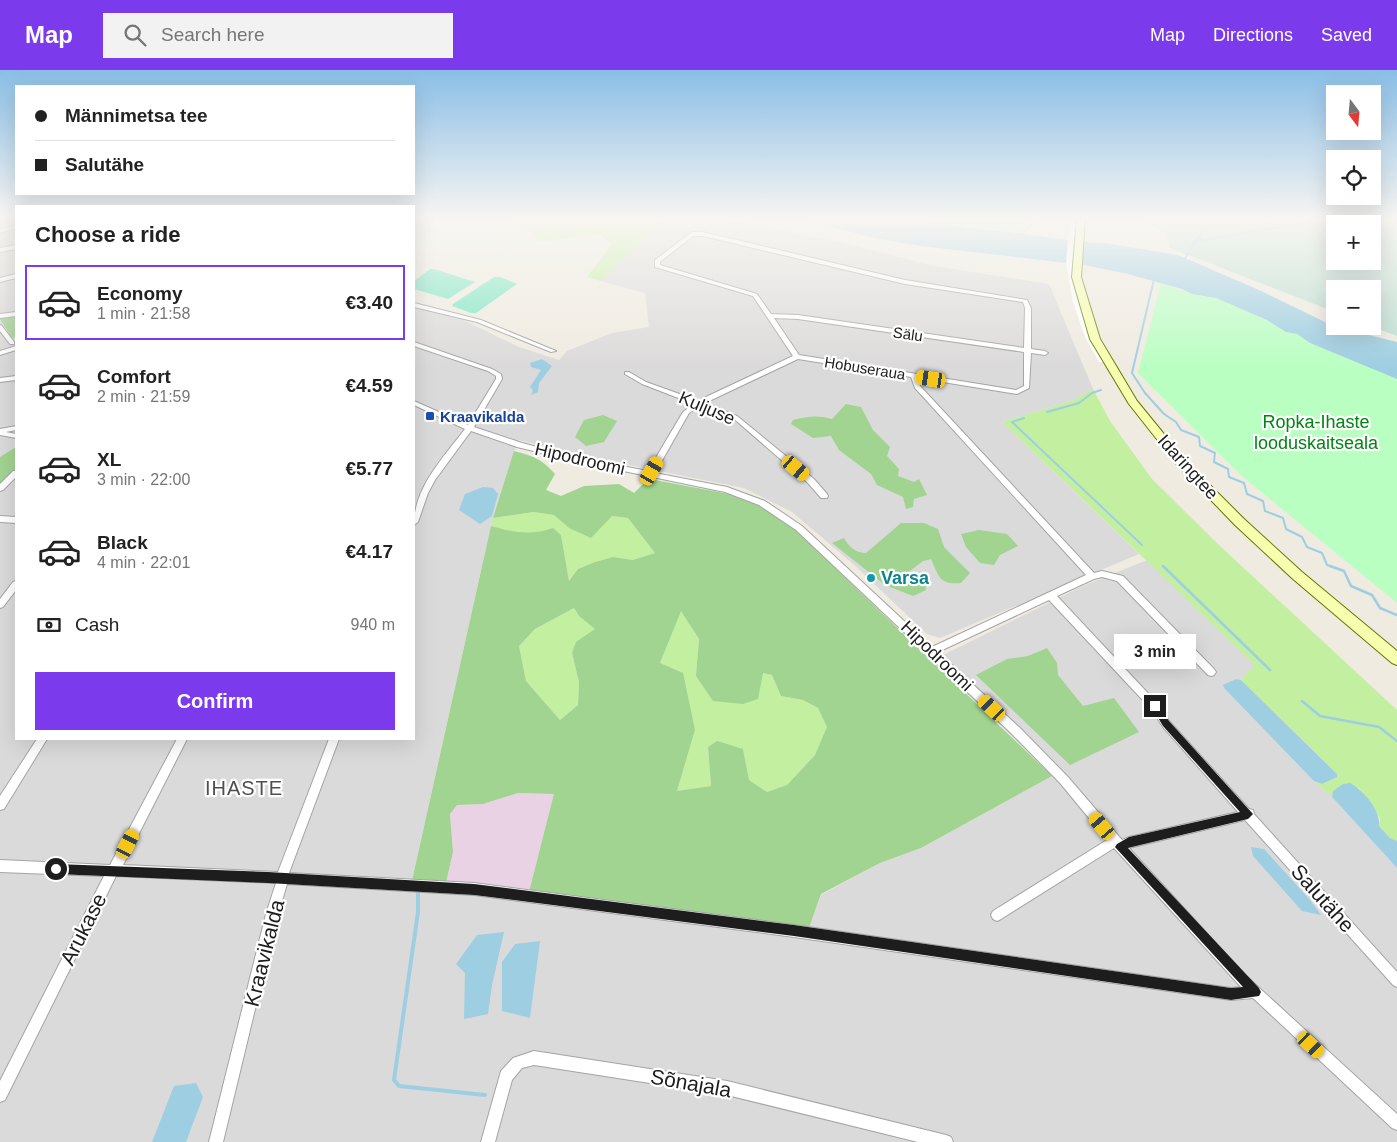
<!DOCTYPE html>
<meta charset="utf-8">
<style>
body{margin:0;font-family:Arial,sans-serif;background:#f2f2f2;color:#222;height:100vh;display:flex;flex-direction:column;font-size:19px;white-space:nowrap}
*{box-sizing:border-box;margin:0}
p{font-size:16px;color:#767676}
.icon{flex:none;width:28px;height:28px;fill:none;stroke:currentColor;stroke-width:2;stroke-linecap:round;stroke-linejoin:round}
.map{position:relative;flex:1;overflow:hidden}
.sheet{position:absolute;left:15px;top:135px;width:400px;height:535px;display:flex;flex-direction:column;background:#fff;border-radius:0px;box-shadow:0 5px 20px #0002}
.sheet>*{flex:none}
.hud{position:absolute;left:15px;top:15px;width:400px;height:110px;border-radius:0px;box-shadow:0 5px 20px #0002;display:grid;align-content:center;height:110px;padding:0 20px;background:#fff}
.needle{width:32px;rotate:164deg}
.buttons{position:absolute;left:1326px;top:15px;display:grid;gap:10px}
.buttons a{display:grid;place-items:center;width:55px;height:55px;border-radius:0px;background:#fff;box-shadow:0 5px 20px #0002;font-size:25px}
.end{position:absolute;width:22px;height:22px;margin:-11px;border:6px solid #1d1d1d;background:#fff;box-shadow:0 0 0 2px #fff}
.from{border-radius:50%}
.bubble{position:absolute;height:35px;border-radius:0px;background:#fff;box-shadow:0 5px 20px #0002;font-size:16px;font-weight:700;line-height:35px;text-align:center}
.car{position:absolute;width:15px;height:30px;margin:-15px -8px;border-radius:6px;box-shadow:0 0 4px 1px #0007;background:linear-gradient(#f5c518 24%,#345 0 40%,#f5c518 0 76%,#345 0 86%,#f5c518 0)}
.hud b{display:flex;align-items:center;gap:18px;height:48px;font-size:19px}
.hud b+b{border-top:1px solid #e0e0e0}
.hud i{width:12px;height:12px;background:#222}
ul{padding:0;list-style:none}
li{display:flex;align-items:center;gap:15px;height:75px;margin:0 10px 8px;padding:0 10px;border:2px solid transparent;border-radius:0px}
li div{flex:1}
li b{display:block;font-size:19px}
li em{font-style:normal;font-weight:700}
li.on{border-color:#7c3aed}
li>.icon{width:45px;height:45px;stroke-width:1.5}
h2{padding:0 20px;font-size:22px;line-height:60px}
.pay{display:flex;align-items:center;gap:12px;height:55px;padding:0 20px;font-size:19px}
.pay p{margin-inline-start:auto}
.button{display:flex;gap:10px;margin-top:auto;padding:10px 20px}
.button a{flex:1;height:58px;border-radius:0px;background:#7c3aed;color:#fff;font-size:20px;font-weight:700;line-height:58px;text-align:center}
header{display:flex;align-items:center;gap:30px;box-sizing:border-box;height:70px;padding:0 25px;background:#7c3aed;color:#fff}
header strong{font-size:24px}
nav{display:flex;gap:28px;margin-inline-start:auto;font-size:18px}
.search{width:350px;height:45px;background:#f2f2f2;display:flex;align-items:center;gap:12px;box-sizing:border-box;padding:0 18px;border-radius:0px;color:#767676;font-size:19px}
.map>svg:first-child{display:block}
.residential{fill:#dbdada}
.industrial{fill:#e9d2e4}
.grass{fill:#c3efa1}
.forest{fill:#a1d391;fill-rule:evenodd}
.wetland{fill:#bcdfd1;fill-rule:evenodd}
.park{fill:#b9ffc2}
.pitch{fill:#76e7c2}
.water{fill:#9dcee2}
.pier{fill:#fff}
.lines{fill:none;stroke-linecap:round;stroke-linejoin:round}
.stream-far2{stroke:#9dcee2;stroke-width:2}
.stream-far1{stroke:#9dcee2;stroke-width:2.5}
.stream{stroke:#9dcee2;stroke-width:4}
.minor-casing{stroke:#a4a4a4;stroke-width:2}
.secondary-casing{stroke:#647700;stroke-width:2}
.minor{fill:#fff;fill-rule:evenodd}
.secondary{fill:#f7ffaf;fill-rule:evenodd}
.route{fill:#1d1d1d}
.transit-dot{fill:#1a4fb4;stroke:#fff;stroke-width:2}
.culture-dot{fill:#0f9aa8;stroke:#fff;stroke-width:2}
.labels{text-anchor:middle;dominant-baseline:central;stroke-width:4.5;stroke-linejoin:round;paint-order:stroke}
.far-street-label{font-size:15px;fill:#1d1d1d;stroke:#fff}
.far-transit-label{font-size:15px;font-weight:bold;fill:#164399;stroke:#fff;text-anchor:start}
.street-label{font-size:18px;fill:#1d1d1d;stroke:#fff}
.park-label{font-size:18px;fill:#008512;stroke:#fff}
.culture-label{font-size:18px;font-weight:bold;fill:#0d838f;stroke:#fff;text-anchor:start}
.quarter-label{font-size:20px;letter-spacing:1px;fill:#505050;stroke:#fff}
.near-street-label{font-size:21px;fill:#1d1d1d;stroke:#fff}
</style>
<header>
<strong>Map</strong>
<div class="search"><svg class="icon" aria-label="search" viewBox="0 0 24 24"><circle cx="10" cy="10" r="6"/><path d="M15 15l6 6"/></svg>Search here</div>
<nav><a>Map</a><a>Directions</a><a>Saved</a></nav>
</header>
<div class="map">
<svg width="1397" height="1072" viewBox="0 0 1397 1072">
<rect width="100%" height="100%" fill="#efebe1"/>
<path class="residential" d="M0,148H16V669H414V236L457,247L519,277L559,290L567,281L612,263L649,257L645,223L600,211L667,148H707L733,151L840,172L934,196L1049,214L1093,319L1074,330L1002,352L1139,484L940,568L927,564L852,493L792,442L744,418L584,386L518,370L491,456L411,815L808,861L821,825L880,793L921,778L1052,706L992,647L931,591L1083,516L1147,490L1256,595L1241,610L1236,609L1314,711L1332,727L1397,798V1072H0Z"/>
<path class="industrial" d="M518,723L555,724L528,826L445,817L453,782L450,744L457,735L483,734Z"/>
<path class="grass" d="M501,148H667L600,211L587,207L612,174L599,164L539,172L532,163Z
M1093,319L1110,351L1152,409L1220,476L1397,640V771L1390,768L1379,756L1380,748L1359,718L1333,721L1332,727L1314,711L1322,714L1337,704L1241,610L1255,595L1002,352L1074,330Z
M534,442L554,445L569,458L612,446L628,448L655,483L633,490L613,487L595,492L578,499L569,511L561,465L518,463L491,456L493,448Z
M574,538L579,546L596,559L572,583L579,612L578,635L560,650L526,611L519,576L535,559Z
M681,540L699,569L696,606L763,603L772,605L781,626L803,630L818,638L828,657L815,685L787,715L767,722L749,710L743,679L708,677L711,716L677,721L695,660L660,593Z"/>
<path class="forest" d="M16,246V267L12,268L0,249Z
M846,334L861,337L873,360L890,377L887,386L899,399L898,406L914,412L919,409L927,425L914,429L913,437L906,439L903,427L877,415L871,404L839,380L831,366L813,368L791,354L793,350C808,346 818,345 832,349Z
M603,345L617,351L604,372L586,376L575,367L584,350Z
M16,377V401L0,416V387Z
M514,381C533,386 542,389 555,404L546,420L561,426L584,416L619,414L634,423L644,413L655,410L729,424L761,436L788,453L1052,706L921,778L880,793L821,824L808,861L528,826L554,724L518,723L483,734L457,735L450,744L453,782L445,817L411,815L491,456C513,462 531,466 553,458L561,465L569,511L578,499L595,492L613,487L633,490L655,483L628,448L612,446L591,468L569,458L554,445L534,442L493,448ZM574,538L579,546L595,559L576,572L572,583L579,612L578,635L560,650L526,611L519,576L535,559ZM681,541L699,569L696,606L713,631L743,634L758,629L763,603L772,605L781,626L803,630L818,638L827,657L815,685L787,715L767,722L749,710L743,679L717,671L708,677L711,716L677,721L695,660L683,603L660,593Z
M901,453H924L938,459L944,477L970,503L961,513C940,515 939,507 931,489L923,491L906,504L925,513L926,520L913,526L885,515L832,473L844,468C849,477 856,483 866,483Z
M979,460L1007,464L1018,476L1000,485L994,495L980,493L966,477L961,464Z
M1047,578L1057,593L1058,605L1083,636L1114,628L1139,662L1070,695L976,605L1007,589L1028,586Z"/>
<path class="wetland" d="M1134,148H1397V266L1371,256L1372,219H1335V242L1170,178L1166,163ZM1335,154H1372V191H1335Z"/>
<path class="park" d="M917,148H1031L1015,162L973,159Z
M1161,213L1192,224L1216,228L1267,250L1286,262L1297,264L1310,273L1397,309V533L1243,407L1138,303Z"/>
<path class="pitch" d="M430,199H434L475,212L448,229L414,219V211Z
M494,207H500L517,214L476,243H471L452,236L453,234Z"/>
<path class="water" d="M796,148H917L973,159L1010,162L1084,172L1104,173L1178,185L1259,220L1333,256L1397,272V309L1310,273L1297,264L1286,262L1267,250L1216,228L1192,224L1182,219L1128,204L1084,195L921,176L875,168Z
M542,289L552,296L539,313L538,322L531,325L533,320L530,317L541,300L531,297L530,293Z
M483,417L493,418L498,424L492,446L480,454L459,440L465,424Z
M1236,609L1241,610L1337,704V707L1322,714L1314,711L1225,619L1223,615Z
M1350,713C1363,720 1381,740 1379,756L1390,768L1397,771V798L1332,727L1333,721L1343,714Z
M1251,777L1264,779L1310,830L1321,845L1302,841L1253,786Z
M504,862L492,915L488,944L464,949L465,903L456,894L477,865Z
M540,871L530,948L502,941V892L515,874Z
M196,1013L203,1027L186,1072H152L174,1016Z"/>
<path class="pier" d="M1073,148H1086L1082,160L1080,198L1082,213L1095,256L1113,292H1099L1085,267L1073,233L1066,192L1068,169Z"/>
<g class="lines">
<path class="stream-far2" d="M1020,166L1039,148
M1193,172L1330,148
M1190,180L1212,148
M1184,190L1188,183
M1154,209L1132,303L1145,323L1164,344L1176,352L1181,360L1199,367L1200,376L1215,383L1214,392L1228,399L1229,407L1244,413L1247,424L1263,431L1265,441L1283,448L1286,459L1302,467L1307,477L1322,483L1327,495L1333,497
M1047,342L1079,333L1092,323L1101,320
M1024,348L1012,352L1142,475"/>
<path class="stream-far1" d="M1163,496L1270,600
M1330,496L1344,501L1351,516L1372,525L1380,538L1397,545
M1302,631L1320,646L1379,657L1397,671"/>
<path class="stream" d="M418,822V842L394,1010L399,1016L485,1025"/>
<g class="minor-casing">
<path id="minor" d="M16,156V158L0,163V159Z
M692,162H703L905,210L1027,230L1031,238V279L1045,281L1048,283L1045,285L1031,283L1029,318L1017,324L918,308L920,316L1094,503L1102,501L1123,506L1214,599L1216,602L1214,605L1211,606L1208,605L1117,511L1102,507L1094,509L1057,526L1158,634L1169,651L1249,739L1253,740L1254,744L1397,902V917L1393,915L1245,750L1129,778L1243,903L1397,1044V1060L1392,1058L1253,928L1231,930L794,867L474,825L287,814L278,844L223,1072H209L266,844L276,813L116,806L5,1030L0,1032V1011L104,806L0,802V790L110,795L177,669H187L123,795L278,802L329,669H339L289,803L474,813L794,855L1231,918L1241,917L1114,778L1001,849L997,851L993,849L991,845L993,841L1107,770L1060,713L1012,664L796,460L759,435L725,422L575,391L517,377L471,361L435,410L428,423L418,452L414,455C414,417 444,387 465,359L414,335V331L468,355L496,309V306L488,301L414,276V272L492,299L501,304L502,309L474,357L522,373L575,387L648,401L683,342L694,334L642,314L625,304V302H629L646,312L699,331L708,326L793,286L753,226L655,197V190ZM693,166H703L905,214L1023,232L1025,238L1024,278L798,245L771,244L757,224L660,195V192ZM774,248L798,249L1024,282V316L1016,320L799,285ZM798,289L911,307L915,318L1086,505L932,577L802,456L765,431L727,417L655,403L689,343L700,336L733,348L808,413L821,428H827L828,426L827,424L814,409L737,346L705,333ZM1049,530L1152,640L1163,657L1238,742L1129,767L1122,770L1068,707L1020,658L938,582Z
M16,175V179L0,182V178Z
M16,204V208L0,212V208Z
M414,233L481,250L556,281L551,282L477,252L414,237Z
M16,242V246L0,248V244Z
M0,255L2,256L14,272V274H10L0,261Z
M16,276V280L0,285V281Z
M16,306V310L0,312V308Z
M16,356V360L6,362L16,364V368L0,365V359Z
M13,401H16V407L3,420L0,421V414Z
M0,446L16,447V453L0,452Z
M16,511V520L3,537L0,538V529L13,512Z
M37,669H47L4,739L0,740V726Z
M534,981L727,1011L946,1065L951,1067L953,1072H918L727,1025L534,995L522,998L512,1010L495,1072H481L501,1001L513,988Z"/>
</g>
<g class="secondary-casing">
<path id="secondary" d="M1077,148H1085L1081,207L1100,269L1137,331L1186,391L1244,449L1302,502L1397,581V595L1392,593L1293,509L1235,455L1178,396L1129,334L1090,269L1072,207Z"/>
</g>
<use href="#minor" class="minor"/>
<use href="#secondary" class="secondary"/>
</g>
<linearGradient id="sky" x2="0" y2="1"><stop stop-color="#8abee6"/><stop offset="0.5" stop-color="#f8f6f2"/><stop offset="1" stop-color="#f8f6f2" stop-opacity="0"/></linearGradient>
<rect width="1397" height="298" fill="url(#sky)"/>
<path class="route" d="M1155,633L1158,634L1169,651L1253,744L1248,749L1128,778L1259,918L1261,922L1259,926L1231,930L794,866L474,825L268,813L56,804L53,802L51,799L53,795L56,794L268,802L474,814L794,855L1231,918L1243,917L1115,777L1117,774L1129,767L1240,742L1163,656L1151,636Z"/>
<rect class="transit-dot" x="425" y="341" width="10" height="10" rx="2.5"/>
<circle class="culture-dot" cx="871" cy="508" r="5"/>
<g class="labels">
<g class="far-street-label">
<text transform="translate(908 264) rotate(8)">Sälu</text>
<text transform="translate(865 298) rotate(9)">Hobuseraua</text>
</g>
<g class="far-transit-label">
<text x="440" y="346">Kraavikalda</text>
</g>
<g class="street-label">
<text transform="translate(707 338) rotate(23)">Kuljuse</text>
<text transform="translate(580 389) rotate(13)">Hipodroomi</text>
<text transform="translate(1188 397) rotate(48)">Idaringtee</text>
<text transform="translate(937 586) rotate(44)">Hipodroomi</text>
</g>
<g class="park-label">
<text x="1316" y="352">Ropka-Ihaste<tspan x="1316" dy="21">looduskaitseala</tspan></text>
</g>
<g class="culture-label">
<text x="881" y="508">Varsa</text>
</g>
<g class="quarter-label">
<text x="244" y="718">IHASTE</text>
</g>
<g class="near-street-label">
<text transform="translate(1323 828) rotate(48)">Salutähe</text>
<text transform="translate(83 859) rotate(-63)">Arukase</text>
<text transform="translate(264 883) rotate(-76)">Kraavikalda</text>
<text transform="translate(691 1013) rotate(10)">Sõnajala</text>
</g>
</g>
</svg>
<div class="buttons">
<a><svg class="needle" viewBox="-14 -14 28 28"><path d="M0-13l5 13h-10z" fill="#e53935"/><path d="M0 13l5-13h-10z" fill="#767676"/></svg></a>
<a><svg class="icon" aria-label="locate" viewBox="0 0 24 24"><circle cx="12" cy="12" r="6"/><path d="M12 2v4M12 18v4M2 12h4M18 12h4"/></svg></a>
<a>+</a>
<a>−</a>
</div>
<i class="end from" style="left:56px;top:799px"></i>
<i class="end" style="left:1155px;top:636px"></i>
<div class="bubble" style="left:1114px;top:564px;width:82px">3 min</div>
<i class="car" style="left:931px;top:309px;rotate:279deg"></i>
<i class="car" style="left:796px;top:398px;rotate:130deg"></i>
<i class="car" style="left:652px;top:401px;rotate:30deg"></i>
<i class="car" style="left:992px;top:638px;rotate:313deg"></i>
<i class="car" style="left:1102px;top:756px;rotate:320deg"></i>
<i class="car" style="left:128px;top:774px;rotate:27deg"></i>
<i class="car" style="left:1311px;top:975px;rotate:133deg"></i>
<div class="hud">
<b><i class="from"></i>Männimetsa tee</b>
<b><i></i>Salutähe</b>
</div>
<section class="sheet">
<h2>Choose a ride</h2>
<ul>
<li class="on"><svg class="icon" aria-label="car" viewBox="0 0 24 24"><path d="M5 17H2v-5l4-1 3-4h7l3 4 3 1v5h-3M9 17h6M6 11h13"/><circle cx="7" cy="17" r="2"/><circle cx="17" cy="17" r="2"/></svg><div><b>Economy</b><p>1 min · 21:58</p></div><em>€3.40</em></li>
<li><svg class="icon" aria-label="car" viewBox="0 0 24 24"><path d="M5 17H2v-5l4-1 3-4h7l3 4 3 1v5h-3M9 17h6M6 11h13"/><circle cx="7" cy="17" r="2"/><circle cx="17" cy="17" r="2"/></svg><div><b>Comfort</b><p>2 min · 21:59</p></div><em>€4.59</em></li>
<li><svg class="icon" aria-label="car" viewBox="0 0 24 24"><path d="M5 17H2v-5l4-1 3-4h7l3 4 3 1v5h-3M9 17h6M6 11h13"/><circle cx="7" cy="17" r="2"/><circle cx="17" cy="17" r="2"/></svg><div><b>XL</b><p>3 min · 22:00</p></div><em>€5.77</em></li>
<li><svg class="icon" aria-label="car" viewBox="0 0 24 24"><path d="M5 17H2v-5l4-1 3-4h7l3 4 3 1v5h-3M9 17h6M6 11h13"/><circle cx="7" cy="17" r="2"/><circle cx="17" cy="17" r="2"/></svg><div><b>Black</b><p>4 min · 22:01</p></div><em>€4.17</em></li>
</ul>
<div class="pay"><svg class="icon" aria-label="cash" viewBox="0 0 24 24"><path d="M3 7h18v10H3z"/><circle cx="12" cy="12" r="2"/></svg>Cash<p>940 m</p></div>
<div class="button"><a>Confirm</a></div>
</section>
</div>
